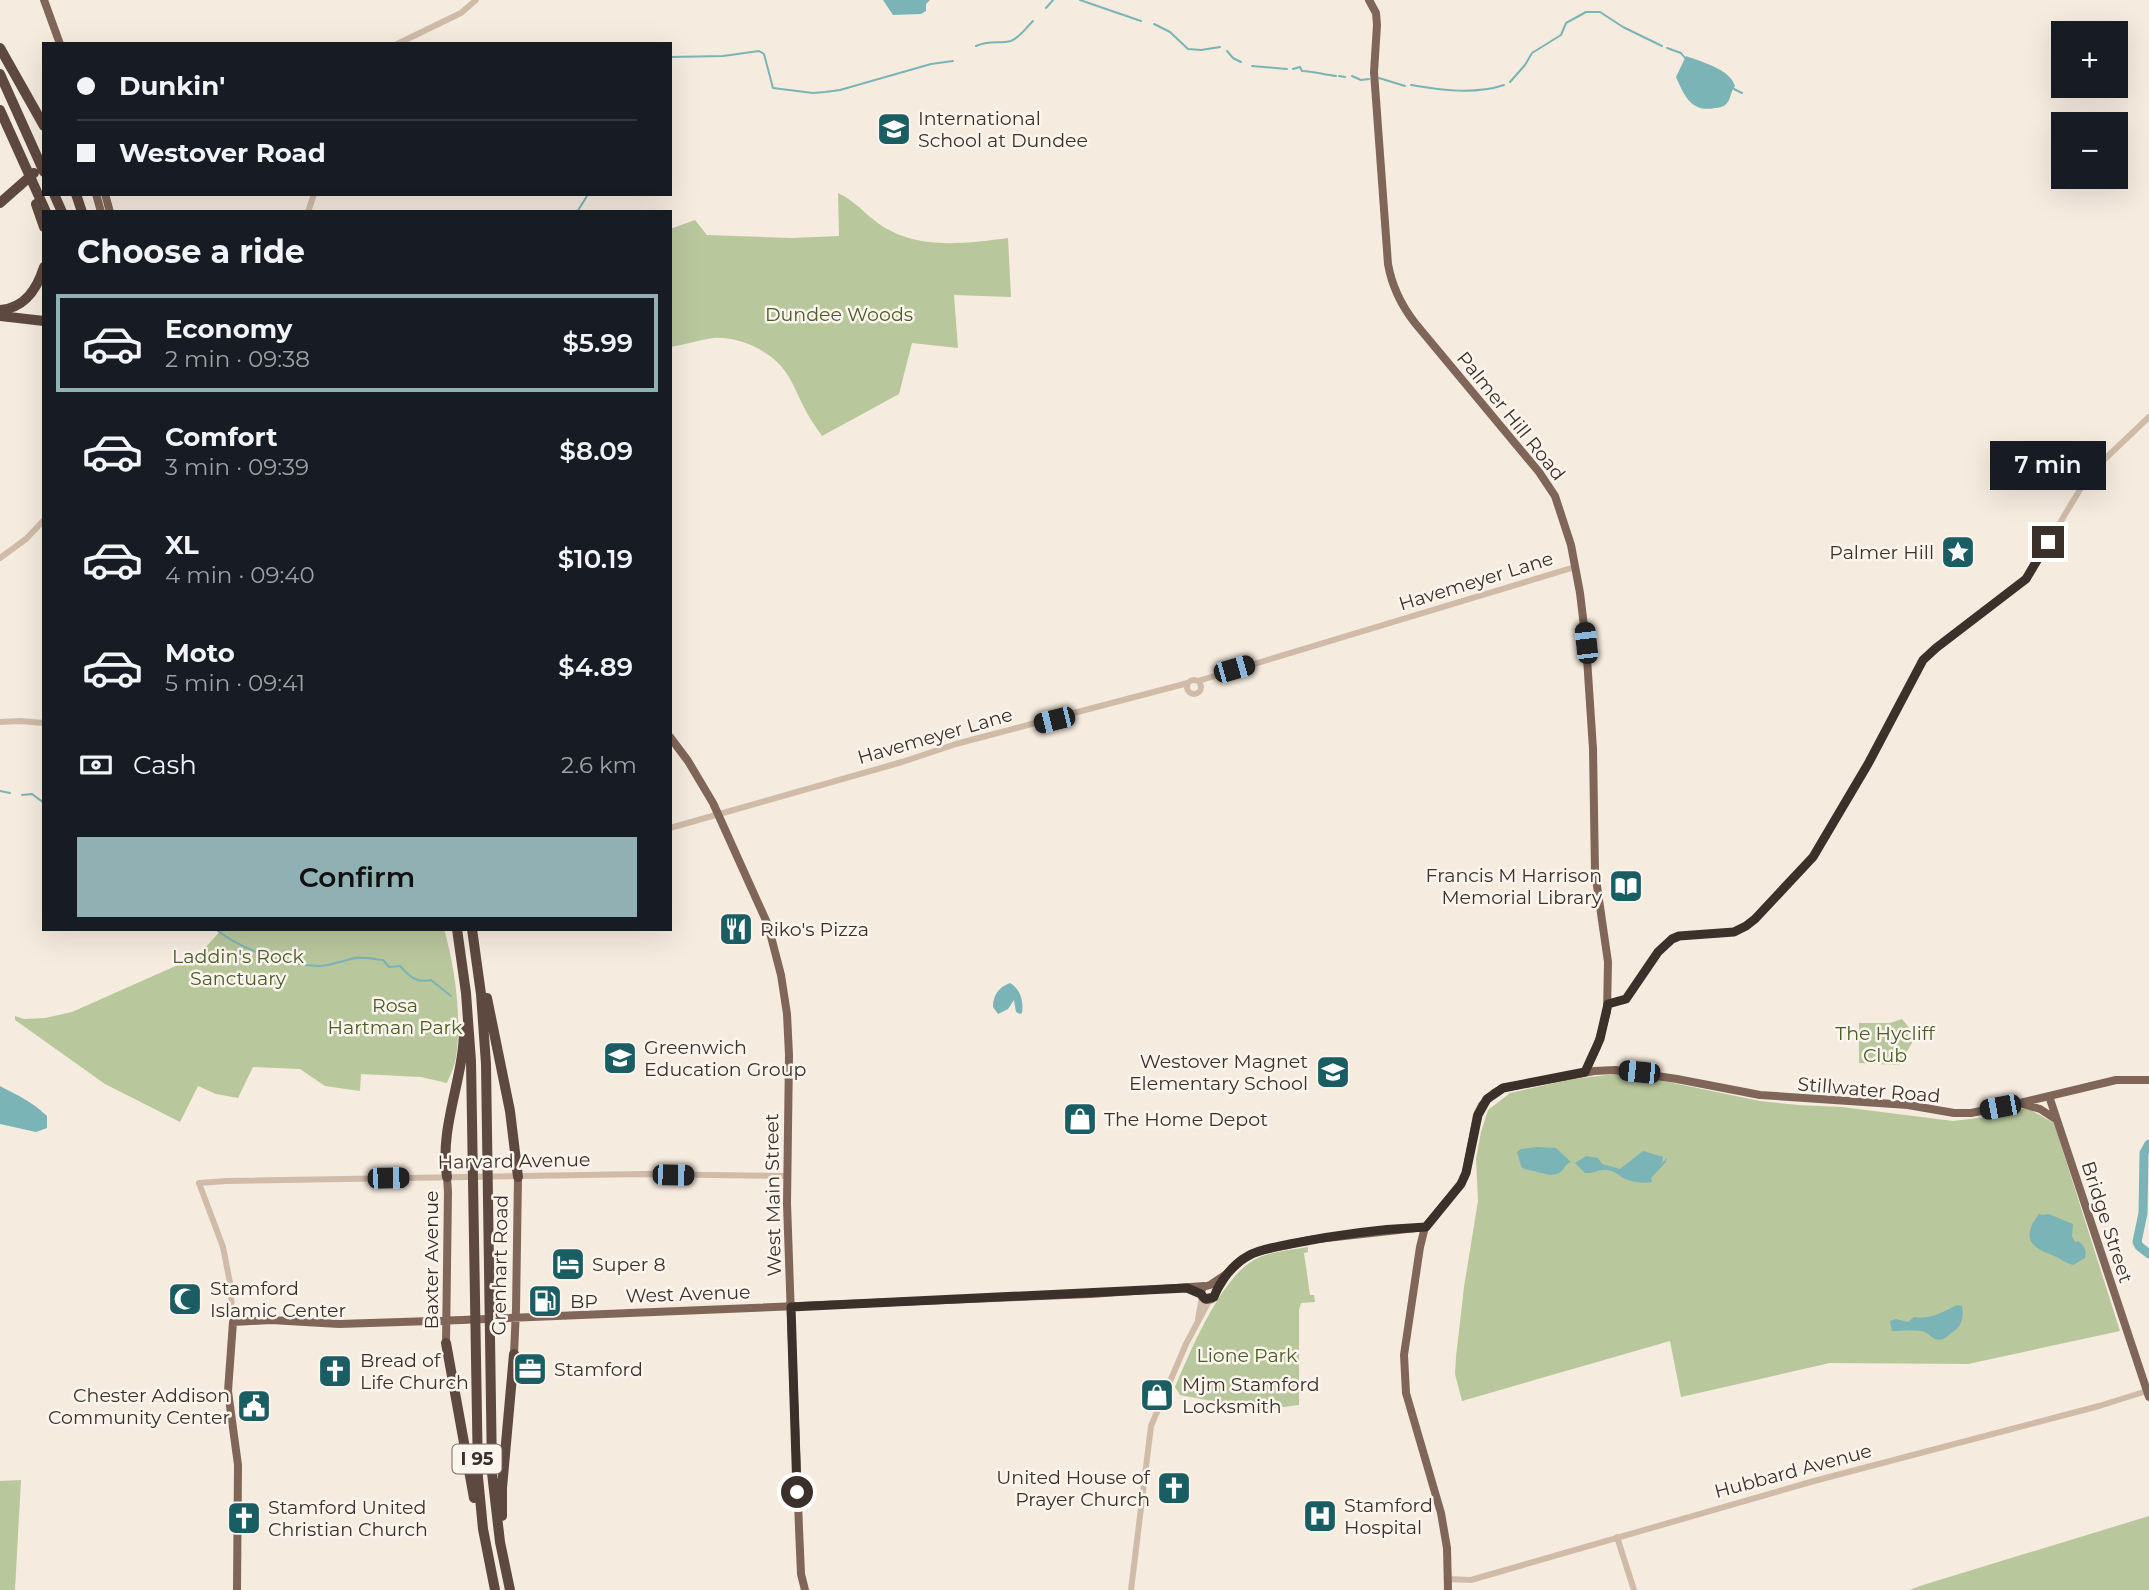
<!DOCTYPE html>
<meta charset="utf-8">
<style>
body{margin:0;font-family:Montserrat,sans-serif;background:#242831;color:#f1f3f6;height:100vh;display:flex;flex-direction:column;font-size:26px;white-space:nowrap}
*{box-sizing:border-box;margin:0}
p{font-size:23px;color:#9ea1a6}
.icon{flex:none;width:38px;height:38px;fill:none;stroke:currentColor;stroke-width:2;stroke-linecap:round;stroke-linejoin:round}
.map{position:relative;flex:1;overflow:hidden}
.panel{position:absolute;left:42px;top:210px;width:630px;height:721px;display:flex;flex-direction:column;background:#171b24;border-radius:0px;box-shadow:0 7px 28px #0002}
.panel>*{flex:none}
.top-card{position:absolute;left:42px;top:42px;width:630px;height:154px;border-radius:0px;box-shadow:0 7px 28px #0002;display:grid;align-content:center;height:154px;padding:0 35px;background:#171b24}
.fabs{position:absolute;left:2051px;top:21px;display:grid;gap:14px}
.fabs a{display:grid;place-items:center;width:77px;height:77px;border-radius:0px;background:#171b24;box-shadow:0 7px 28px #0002;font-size:35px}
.end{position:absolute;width:32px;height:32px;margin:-16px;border:9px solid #3c302a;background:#fff;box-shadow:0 0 0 4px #fff}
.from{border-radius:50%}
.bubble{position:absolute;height:49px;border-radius:0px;background:#171b24;box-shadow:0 7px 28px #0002;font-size:23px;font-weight:600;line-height:49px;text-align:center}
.car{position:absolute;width:21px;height:42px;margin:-21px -10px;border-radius:9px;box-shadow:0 0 5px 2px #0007;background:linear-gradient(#222 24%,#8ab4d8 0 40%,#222 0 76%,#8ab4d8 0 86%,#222 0)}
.top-card b{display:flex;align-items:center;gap:24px;height:66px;font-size:26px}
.top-card b+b{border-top:2px solid #363941}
.top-card i{width:18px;height:18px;background:#f1f3f6}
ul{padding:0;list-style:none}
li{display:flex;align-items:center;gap:21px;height:98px;margin:0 14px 10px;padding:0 21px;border:4px solid transparent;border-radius:0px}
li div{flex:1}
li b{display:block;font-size:26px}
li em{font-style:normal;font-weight:600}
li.selected{border-color:#90b0b4}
li>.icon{width:63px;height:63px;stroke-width:1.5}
h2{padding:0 35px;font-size:32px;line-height:84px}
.pay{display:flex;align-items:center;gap:18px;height:77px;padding:0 35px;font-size:26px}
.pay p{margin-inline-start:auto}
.primary-button{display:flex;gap:14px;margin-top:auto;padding:14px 35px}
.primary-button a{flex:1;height:80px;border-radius:0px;background:#90b0b4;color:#111;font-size:28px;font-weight:600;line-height:80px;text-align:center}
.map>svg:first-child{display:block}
.green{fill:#b9c79d}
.water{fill:#7bb4b6}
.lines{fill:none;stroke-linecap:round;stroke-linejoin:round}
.stream{stroke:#7bb4b6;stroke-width:2}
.river{stroke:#7bb4b6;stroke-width:9}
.minor{stroke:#d0bba9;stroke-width:6}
.major{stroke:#806659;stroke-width:8}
.highway{stroke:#5e4940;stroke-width:10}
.route{stroke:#3c302a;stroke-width:9}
.labels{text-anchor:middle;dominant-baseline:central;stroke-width:5;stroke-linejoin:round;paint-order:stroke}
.shield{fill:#fcf5ed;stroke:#766b64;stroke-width:2}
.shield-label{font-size:18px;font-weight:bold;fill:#3c302a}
.poi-label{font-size:19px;fill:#3c302a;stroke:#fcf5ed;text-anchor:start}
.park-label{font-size:19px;fill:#4b5e2a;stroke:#fcf5ed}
.street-label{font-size:19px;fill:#3c302a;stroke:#fcf5ed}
</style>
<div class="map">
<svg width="2149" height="1590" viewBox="0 0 2149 1590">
<rect width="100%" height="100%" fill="#f6ebdf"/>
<path class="green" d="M838,193C858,202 871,222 891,231C926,249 970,243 1008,238L1011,297L954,295L958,348L912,343L899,394L822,436C817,428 811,421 807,413C798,397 793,380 781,366C765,348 736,336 713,338C698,340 685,345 670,347V229L695,220L707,235L791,238L839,236Z
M222,929H444C455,967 462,1018 456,1057C455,1066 450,1075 447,1083L421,1077L361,1074L360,1091L325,1086L300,1069L253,1067L238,1098L216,1094L198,1086L180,1122L105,1084L15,1020V1016L24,1019L45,1018L72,1012L198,956Z
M1902,1019L1916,1036L1899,1065L1859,1063V1023H1890Z
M1625,1073L1760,1101L1798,1105L1842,1107L1953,1121L1986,1117L2027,1108L2054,1123L2120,1331L1968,1364L1830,1363L1681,1397L1670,1341L1462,1401L1455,1374L1456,1357L1464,1287L1478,1201L1476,1159L1481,1132L1488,1110L1510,1093L1572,1079Z
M1308,1247V1252L1304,1253L1310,1295H1314L1315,1302L1301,1303L1299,1310V1405L1259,1410L1180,1395L1175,1387C1190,1352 1223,1271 1260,1257C1274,1251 1292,1250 1308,1247Z
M21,1480L15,1590H0V1481Z
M2149,1516V1590H1909L1923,1585Z"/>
<path class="water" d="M883,0H930L926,4V11L921,14L893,15Z
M1686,56C1702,62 1730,69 1735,86C1730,92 1731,101 1725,105C1723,107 1718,108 1715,108C1691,113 1684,95 1676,77Z
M1010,983C1020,989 1024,1001 1022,1013L1020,1014L1016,1012L1014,1000L1008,1009L998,1014L993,1007C993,995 999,987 1010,983Z
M0,1086C20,1097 30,1100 47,1116V1128L36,1132L0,1124Z
M1537,1147L1556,1148L1571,1162C1564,1164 1565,1170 1559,1173C1550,1178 1533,1170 1524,1169L1521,1166L1517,1152L1521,1149Z
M1643,1151L1663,1157L1662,1163L1667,1158L1666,1162L1651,1178L1652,1182C1642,1184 1632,1182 1623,1178C1617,1174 1615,1171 1607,1170C1599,1169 1594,1174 1585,1173L1575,1163L1586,1156L1598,1158L1602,1164L1620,1169Z
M2040,1213L2041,1215L2049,1214L2073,1224L2072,1236L2075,1242L2078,1241C2084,1245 2087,1250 2085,1258L2073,1265C2065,1263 2060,1258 2052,1255C2025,1246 2024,1233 2040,1213Z
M1957,1305L1962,1306C1964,1319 1962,1326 1950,1334C1946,1338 1942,1341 1935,1339C1929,1336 1928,1332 1921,1331C1912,1330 1901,1331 1892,1331L1890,1321L1896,1319L1908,1322L1914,1317C1930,1320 1943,1312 1957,1305Z"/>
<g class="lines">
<path class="stream" d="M1080,0L1141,21
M1046,8L1053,0
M1154,24L1170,32L1188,49L1201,50L1220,47
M976,46C989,40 999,44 1011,41C1019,38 1026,28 1033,21
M1667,48L1681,53L1685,58
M1227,51L1233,58L1241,62
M670,57L723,56L759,51L764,54L773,88L813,93L825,92L840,90L931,64L953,61
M1252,66L1287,69
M1293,69L1300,67L1302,71C1314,71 1324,75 1336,76
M1339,76L1345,77
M1352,76L1361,80L1369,79
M1379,78L1405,86
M1510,82L1525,65L1532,53L1561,35L1566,23L1586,12H1600L1623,27L1662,46
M1411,85C1441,90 1474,95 1504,85
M1734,89L1742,93
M577,212L587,196
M0,791L10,793
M22,795L32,794L44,803
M217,930C240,949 288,966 318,966C331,966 343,960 356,958C364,957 374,959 383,960L389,967L400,966C410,977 416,983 431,980L451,996"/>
<path class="river" d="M2149,1144L2144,1153L2143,1213L2137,1242L2139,1246L2149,1254"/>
<path class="minor" d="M397,44L461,13L476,0
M308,212L314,194
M0,558L26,539L44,520
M1187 687a7 7 0 1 1 14 0a7 7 0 1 1-14 0Z
M1198,681L1575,567
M0,722L20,721L44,723
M670,828L902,762L956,744L1188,683
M1608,1004L1626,998L1658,952L1672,939L1679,936C1706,935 1734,936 1755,919L1813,857L1868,764L1923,660L1936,648L2026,579L2090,473L2149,417
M1198,1319L1202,1297
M233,1322L230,1283L223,1247L199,1183L226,1181L644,1174L788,1176
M1617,1537L1634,1590
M1448,1579L1471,1580L1814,1481L2099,1406L2147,1391
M1131,1590L1151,1426L1186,1344L1210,1299"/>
<path class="major" d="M44,0L60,44
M1369,0L1376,13L1377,25L1374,72L1388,264C1392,287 1401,305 1415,323L1539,472L1555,496L1571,545L1580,593L1586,643L1593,749L1595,872L1608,962L1607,1012L1597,1047L1585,1072
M96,194L101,212
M105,194L110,212
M670,737L688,761L713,803L768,925L781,975L787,1014L789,1055L787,1203L791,1317L799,1528L801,1574L805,1590
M2049,1096L2149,1397
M2023,1104L2040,1109L2057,1120
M1228,1273L1210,1285L1203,1287L1201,1292L1202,1297L1207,1300L1212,1299L1228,1273L1244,1258L1256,1252L1309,1240L1425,1227
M446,1343L448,1192L447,1177
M514,1354L516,1309L518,1177
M237,1590L238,1465L228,1391L233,1322L271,1320L339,1324L462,1320L1091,1294L1204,1286
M1448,1590L1447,1548L1441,1513L1406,1393L1404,1355L1420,1247L1425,1227L1461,1184L1466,1173L1477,1115L1482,1105L1494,1093L1503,1088L1519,1085L1594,1071L1615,1070L1677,1079L1760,1095L1908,1105L1954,1113H1971L2020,1103L2116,1080H2149"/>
<path class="highway" d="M0,48L44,126
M0,74L44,172
M0,110L46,212
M54,194L62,212
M76,194L82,212
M0,203L34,173
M36,204L44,227
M0,310C25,308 37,289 44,267
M0,316L44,321
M457,929L466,993L471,1061L478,1477L483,1529L495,1590
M472,929L481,994L486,1064L492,1473L500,1542L510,1590
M487,998L510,1111L518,1177
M447,1177C439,1127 464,1079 464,1029
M446,1343L474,1498
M502,1516V1488L514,1354"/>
</g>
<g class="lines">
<path class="route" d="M797,1492L791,1307L1187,1288L1201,1294L1205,1299L1214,1297C1219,1282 1233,1264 1248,1256C1260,1249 1276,1247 1290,1244C1334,1235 1380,1229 1426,1227L1461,1184L1466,1173L1478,1115L1487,1099L1503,1088L1585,1072L1600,1039L1608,1004L1626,999L1658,952L1672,939L1679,936L1734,932L1746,926L1755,919L1813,857L1868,764L1923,660L1936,648L2026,579L2048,542"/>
</g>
<defs>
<g id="school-square" transform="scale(1.75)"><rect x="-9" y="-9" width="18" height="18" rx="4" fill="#1a5e63" stroke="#fcf5ed"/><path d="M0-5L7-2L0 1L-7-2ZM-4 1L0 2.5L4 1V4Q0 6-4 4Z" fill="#fff"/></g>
<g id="sight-square" transform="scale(1.75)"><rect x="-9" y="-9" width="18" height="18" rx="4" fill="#1a5e63" stroke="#fcf5ed"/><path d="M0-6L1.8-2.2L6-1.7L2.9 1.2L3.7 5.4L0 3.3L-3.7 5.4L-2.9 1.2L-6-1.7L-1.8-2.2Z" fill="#fff"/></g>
<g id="library-square" transform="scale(1.75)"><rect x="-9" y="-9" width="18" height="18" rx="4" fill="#1a5e63" stroke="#fcf5ed"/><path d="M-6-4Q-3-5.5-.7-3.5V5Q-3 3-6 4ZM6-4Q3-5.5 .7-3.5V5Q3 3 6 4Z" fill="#fff"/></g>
<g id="restaurant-square" transform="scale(1.75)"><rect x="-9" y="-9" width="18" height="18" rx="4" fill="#1a5e63" stroke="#fcf5ed"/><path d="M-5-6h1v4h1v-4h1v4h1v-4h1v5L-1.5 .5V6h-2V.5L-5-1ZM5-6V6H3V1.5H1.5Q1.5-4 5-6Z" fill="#fff"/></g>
<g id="shop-square" transform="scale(1.75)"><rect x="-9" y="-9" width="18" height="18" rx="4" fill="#1a5e63" stroke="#fcf5ed"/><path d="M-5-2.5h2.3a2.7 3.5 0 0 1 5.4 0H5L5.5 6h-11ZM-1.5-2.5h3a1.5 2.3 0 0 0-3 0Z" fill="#fff"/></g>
<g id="hotel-square" transform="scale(1.75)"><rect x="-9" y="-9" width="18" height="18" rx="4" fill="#1a5e63" stroke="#fcf5ed"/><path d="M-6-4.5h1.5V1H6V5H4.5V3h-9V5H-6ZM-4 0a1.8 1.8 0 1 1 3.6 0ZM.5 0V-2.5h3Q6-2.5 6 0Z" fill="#fff"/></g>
<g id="mosque-square" transform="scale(1.75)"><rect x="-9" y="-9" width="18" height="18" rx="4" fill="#1a5e63" stroke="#fcf5ed"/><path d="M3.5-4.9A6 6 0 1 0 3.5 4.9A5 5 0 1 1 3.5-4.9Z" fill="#fff"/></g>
<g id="fuel-square" transform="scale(1.75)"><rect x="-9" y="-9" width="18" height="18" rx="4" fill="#1a5e63" stroke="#fcf5ed"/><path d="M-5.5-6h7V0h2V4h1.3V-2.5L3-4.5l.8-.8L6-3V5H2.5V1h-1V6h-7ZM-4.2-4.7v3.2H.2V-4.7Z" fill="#fff"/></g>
<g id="office-square" transform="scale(1.75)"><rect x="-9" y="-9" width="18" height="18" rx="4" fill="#1a5e63" stroke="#fcf5ed"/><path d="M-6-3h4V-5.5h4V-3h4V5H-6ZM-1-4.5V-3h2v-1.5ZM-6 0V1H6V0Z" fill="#fff"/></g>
<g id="church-square" transform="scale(1.75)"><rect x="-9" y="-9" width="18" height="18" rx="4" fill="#1a5e63" stroke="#fcf5ed"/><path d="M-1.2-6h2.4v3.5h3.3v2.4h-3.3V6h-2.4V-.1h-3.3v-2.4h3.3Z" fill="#fff"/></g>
<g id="civic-square" transform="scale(1.75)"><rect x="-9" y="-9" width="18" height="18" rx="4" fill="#1a5e63" stroke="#fcf5ed"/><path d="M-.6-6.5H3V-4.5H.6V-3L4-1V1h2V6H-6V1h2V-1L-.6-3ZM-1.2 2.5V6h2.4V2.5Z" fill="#fff"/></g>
<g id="hospital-square" transform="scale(1.75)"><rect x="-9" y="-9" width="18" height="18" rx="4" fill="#1a5e63" stroke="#fcf5ed"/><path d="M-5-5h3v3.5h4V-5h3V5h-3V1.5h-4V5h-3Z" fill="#fff"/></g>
</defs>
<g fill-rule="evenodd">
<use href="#school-square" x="894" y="129"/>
<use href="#sight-square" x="1958" y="552"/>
<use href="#library-square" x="1626" y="886"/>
<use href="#restaurant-square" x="736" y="929"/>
<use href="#school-square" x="620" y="1058"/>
<use href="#school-square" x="1333" y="1072"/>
<use href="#shop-square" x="1080" y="1119"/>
<use href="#hotel-square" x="568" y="1264"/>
<use href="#mosque-square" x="185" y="1299"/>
<use href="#fuel-square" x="545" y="1301"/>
<use href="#office-square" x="530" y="1369"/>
<use href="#church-square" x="335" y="1371"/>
<use href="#shop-square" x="1157" y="1395"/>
<use href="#civic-square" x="254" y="1406"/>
<use href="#church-square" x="1174" y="1488"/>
<use href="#hospital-square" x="1320" y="1516"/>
<use href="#church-square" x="244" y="1518"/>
</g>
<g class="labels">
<rect class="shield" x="452.5" y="1444.5" width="49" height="29" rx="5"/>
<g class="shield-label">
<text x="477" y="1459">I 95</text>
</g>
<g class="poi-label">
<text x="918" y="118">International<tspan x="918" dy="22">School at Dundee</tspan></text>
<text x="1934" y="552" text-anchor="end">Palmer Hill</text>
<text x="1602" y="875" text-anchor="end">Francis M Harrison<tspan x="1602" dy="22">Memorial Library</tspan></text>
<text x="760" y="929">Riko's Pizza</text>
<text x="644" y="1047">Greenwich<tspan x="644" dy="22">Education Group</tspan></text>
<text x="1308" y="1061" text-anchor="end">Westover Magnet<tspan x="1308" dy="22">Elementary School</tspan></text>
<text x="1104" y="1119">The Home Depot</text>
<text x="592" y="1264">Super 8</text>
<text x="210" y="1288">Stamford<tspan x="210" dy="22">Islamic Center</tspan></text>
<text x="570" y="1301">BP</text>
<text x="360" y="1360">Bread of<tspan x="360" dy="22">Life Church</tspan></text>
<text x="554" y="1369">Stamford</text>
<text x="1182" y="1384">Mjm Stamford<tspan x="1182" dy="22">Locksmith</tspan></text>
<text x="230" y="1395" text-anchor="end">Chester Addison<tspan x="230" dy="22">Community Center</tspan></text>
<text x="1150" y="1477" text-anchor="end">United House of<tspan x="1150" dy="22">Prayer Church</tspan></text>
<text x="1344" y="1505">Stamford<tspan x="1344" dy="22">Hospital</tspan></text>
<text x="268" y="1507">Stamford United<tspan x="268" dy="22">Christian Church</tspan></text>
</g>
<g class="park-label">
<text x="839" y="314">Dundee Woods</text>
<text x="238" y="956">Laddin's Rock<tspan x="238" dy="22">Sanctuary</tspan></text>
<text x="395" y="1005">Rosa<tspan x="395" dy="22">Hartman Park</tspan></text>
<text x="1885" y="1033">The Hycliff<tspan x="1885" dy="22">Club</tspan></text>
<text x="1247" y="1355">Lione Park</text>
</g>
<g class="street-label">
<text transform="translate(1511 416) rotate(51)">Palmer Hill Road</text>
<text transform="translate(1476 581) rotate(-17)">Havemeyer Lane</text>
<text transform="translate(935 736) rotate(-16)">Havemeyer Lane</text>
<text transform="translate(1869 1090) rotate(5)">Stillwater Road</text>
<text transform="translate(514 1161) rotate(-1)">Harvard Avenue</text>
<text transform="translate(773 1195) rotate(-91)">West Main Street</text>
<text transform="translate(2107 1222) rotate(72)">Bridge Street</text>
<text transform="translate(431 1260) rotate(-90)">Baxter Avenue</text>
<text transform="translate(500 1265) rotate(-89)">Grenhart Road</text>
<text transform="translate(688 1294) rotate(-2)">West Avenue</text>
<text transform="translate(1793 1471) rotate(-15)">Hubbard Avenue</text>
</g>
</g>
</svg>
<div class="fabs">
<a>+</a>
<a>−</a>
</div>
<i class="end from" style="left:797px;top:1492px"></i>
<i class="end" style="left:2048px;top:542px"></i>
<div class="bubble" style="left:1990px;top:441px;width:116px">7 min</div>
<i class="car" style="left:1586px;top:643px;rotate:354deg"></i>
<i class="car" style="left:1234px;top:669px;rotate:74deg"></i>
<i class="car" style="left:1054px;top:720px;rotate:256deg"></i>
<i class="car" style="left:1639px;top:1072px;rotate:276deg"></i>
<i class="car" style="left:2000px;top:1107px;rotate:259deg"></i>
<i class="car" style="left:673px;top:1175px;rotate:91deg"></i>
<i class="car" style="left:388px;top:1178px;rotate:89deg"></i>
<div class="top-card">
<b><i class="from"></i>Dunkin'</b>
<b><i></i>Westover Road</b>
</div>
<section class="panel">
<h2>Choose a ride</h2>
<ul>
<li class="selected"><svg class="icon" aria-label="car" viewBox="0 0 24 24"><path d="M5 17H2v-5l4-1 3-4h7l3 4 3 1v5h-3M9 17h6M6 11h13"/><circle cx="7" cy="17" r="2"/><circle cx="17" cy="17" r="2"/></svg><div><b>Economy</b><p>2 min · 09:38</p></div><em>$5.99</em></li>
<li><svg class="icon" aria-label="car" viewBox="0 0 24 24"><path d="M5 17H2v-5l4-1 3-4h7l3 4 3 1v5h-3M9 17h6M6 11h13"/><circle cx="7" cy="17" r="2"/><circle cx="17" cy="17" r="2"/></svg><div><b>Comfort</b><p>3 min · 09:39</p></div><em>$8.09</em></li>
<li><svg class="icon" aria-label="car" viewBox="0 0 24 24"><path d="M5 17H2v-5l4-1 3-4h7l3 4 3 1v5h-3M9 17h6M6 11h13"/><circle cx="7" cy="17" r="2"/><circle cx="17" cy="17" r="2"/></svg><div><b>XL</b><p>4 min · 09:40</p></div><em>$10.19</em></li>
<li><svg class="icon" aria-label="car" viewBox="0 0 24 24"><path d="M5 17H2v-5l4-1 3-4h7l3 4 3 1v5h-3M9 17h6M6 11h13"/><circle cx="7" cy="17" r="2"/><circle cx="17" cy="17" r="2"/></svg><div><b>Moto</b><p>5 min · 09:41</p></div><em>$4.89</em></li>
</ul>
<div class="pay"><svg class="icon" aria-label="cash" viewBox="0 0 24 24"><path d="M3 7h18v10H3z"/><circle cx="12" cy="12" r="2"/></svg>Cash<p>2.6 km</p></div>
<div class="primary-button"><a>Confirm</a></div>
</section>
</div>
